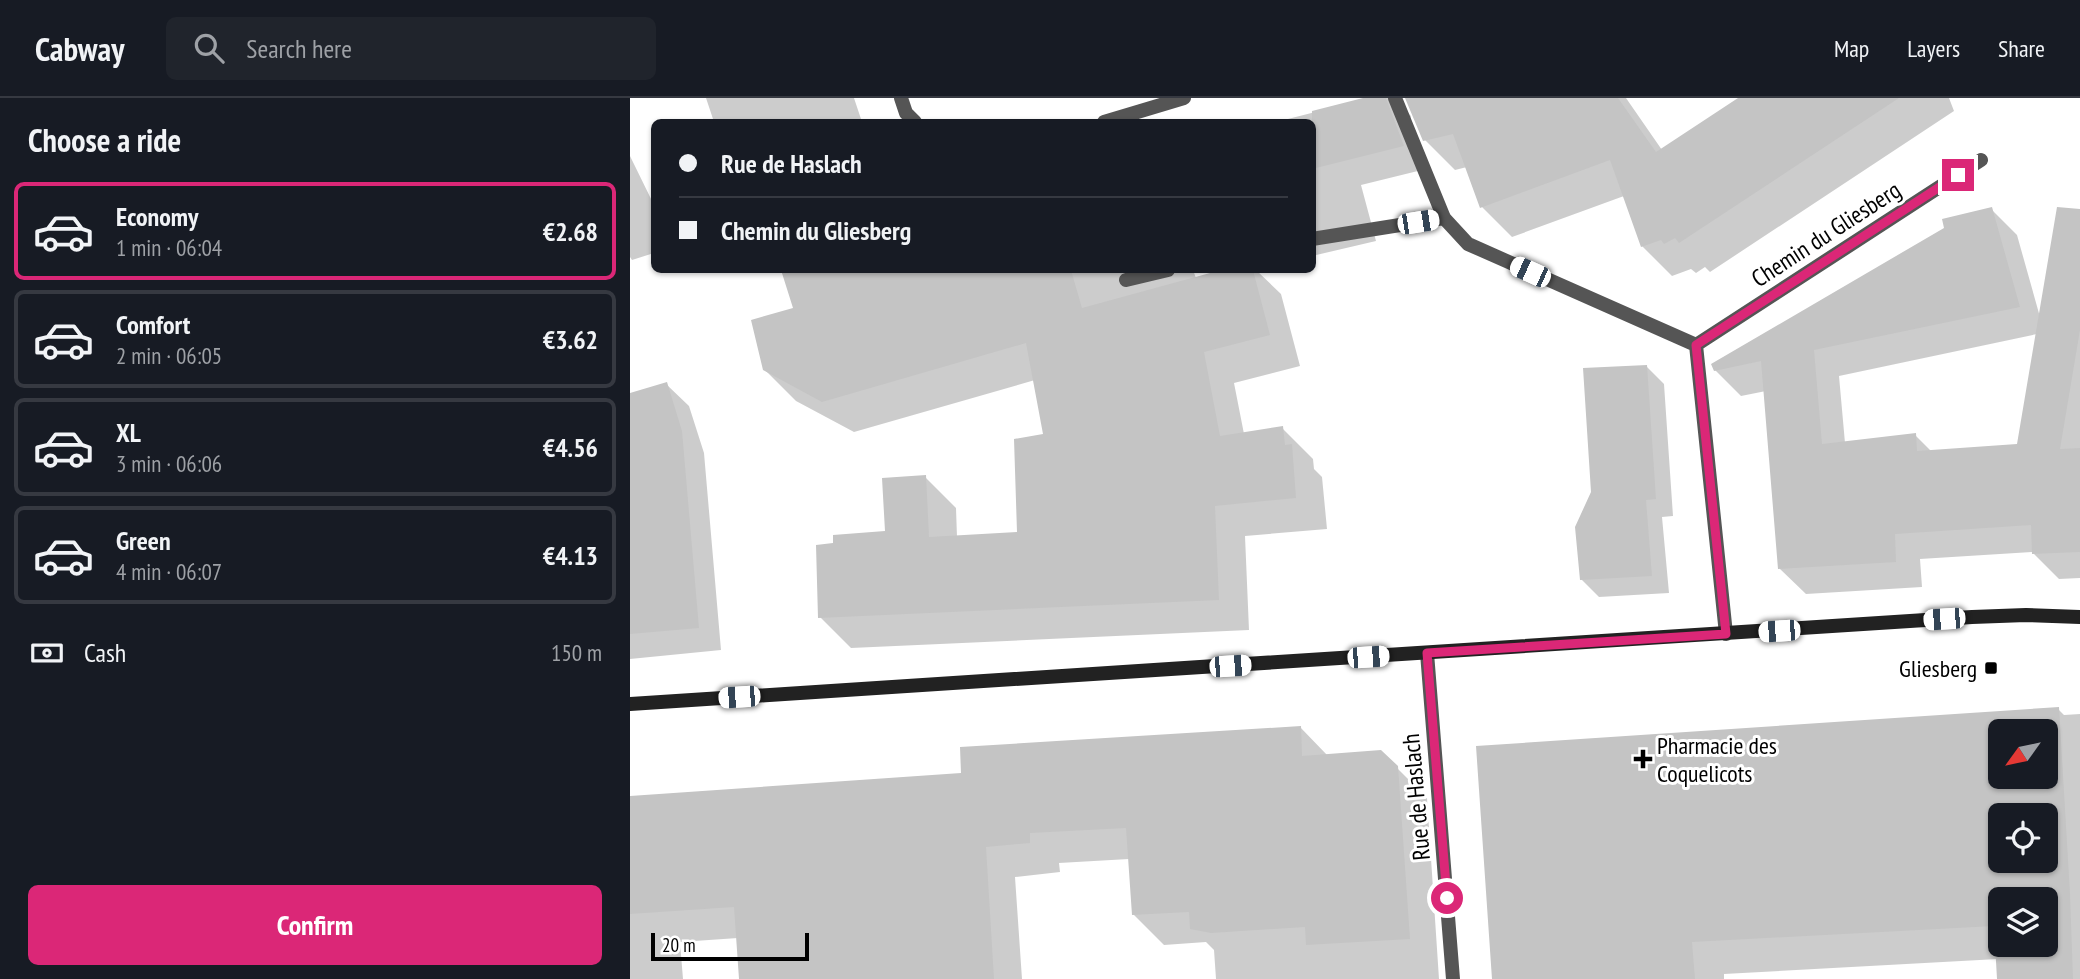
<!DOCTYPE html>
<meta charset="utf-8">
<style>
body{margin:0;font-family:"PT Sans Narrow",sans-serif;background:#20242c;color:#f1f3f6;height:100vh;display:flex;flex-direction:column;font-size:26px;white-space:nowrap}
*{box-sizing:border-box;margin:0}
p{font-size:23px;color:#9ea1a6}
.icon{flex:none;width:38px;height:38px;fill:none;stroke:currentColor;stroke-width:2;stroke-linecap:round;stroke-linejoin:round}
.map{position:relative;flex:1;overflow:hidden}
.sheet{display:flex;flex-direction:column;background:#171b24;width:630px}
.sheet>*{flex:none}
.hud{position:absolute;left:21px;top:21px;width:665px;height:154px;border-radius:10px;box-shadow:0 2px 5px #0004;display:grid;align-content:center;height:154px;padding:0 28px;background:#171b24}
.needle{width:46px;rotate:237deg}
.tools{position:absolute;left:1358px;top:621px;display:grid;gap:14px}
.tools a{display:grid;place-items:center;width:70px;height:70px;border-radius:10px;background:#171b24;box-shadow:0 2px 5px #0004;font-size:35px}
.scale{position:absolute;left:21px;bottom:18px;width:158px;box-sizing:border-box;padding-left:7px;border:4px solid #000;border-top:0;font-size:19px;line-height:24px;white-space:nowrap;color:#000;-webkit-text-stroke:5px #fff;paint-order:stroke}
.end{position:absolute;width:32px;height:32px;margin:-16px;border:9px solid #db2777;background:#fff;box-shadow:0 0 0 4px #fff}
.from{border-radius:50%}
.car{position:absolute;width:21px;height:42px;margin:-21px -10px;border-radius:9px;box-shadow:0 0 5px 2px #0007;background:linear-gradient(#fff 24%,#345 0 40%,#fff 0 76%,#345 0 86%,#fff 0)}
.hud b{display:flex;align-items:center;gap:24px;height:66px;font-size:26px}
.hud b+b{border-top:2px solid #363941}
.hud i{width:18px;height:18px;background:#f1f3f6}
ul{padding:0;list-style:none}
li{display:flex;align-items:center;gap:21px;height:98px;margin:0 14px 10px;padding:0 14px;border:4px solid #363941;border-radius:10px}
li div{flex:1}
li b{display:block;font-size:26px}
li em{font-style:normal;font-weight:700}
li.active{border-color:#db2777}
li>.icon{width:63px;height:63px;stroke-width:1.5}
h2{padding:0 28px;font-size:32px;line-height:84px}
.pay{display:flex;align-items:center;gap:18px;height:77px;padding:0 28px;font-size:26px}
.pay p{margin-inline-start:auto}
.primary-button{display:flex;gap:14px;margin-top:auto;padding:14px 28px}
.primary-button a{flex:1;height:80px;border-radius:10px;background:#db2777;color:#fff;font-size:28px;font-weight:700;line-height:80px;text-align:center}
header{display:flex;align-items:center;gap:42px;box-sizing:border-box;height:98px;padding:0 35px;background:#171b24;border-bottom:2px solid #363941}
header strong{font-size:33px}
nav{display:flex;gap:38px;margin-inline-start:auto;font-size:24px}
.search{width:490px;height:63px;background:#20242c;display:flex;align-items:center;gap:18px;box-sizing:border-box;padding:0 24px;border-radius:10px;color:#9ea1a6;font-size:26px}
main{display:flex;flex:1;min-height:0}
.map>svg:first-child{display:block}
.shadow{fill:#0003;fill-rule:evenodd}
.building{fill:#c4c4c4;fill-rule:evenodd}
.lines{fill:none;stroke-linecap:round;stroke-linejoin:round}
.service{stroke:#555;stroke-width:14}
.minor{stroke:#555;stroke-width:14}
.secondary{stroke:#222;stroke-width:14}
.route{stroke:#db2777;stroke-width:9}
.poi-dot{fill:#000;stroke:#fff;stroke-width:2.5}
.labels{text-anchor:middle;dominant-baseline:central;stroke-width:6;stroke-linejoin:round;paint-order:stroke}
.street-label{font-size:24px;fill:#000;stroke:#fff}
.poi-label{font-size:24px;fill:#000;stroke:#fff;text-anchor:end}
</style>
<header>
<strong>Cabway</strong>
<div class="search"><svg class="icon" aria-label="search" viewBox="0 0 24 24"><circle cx="10" cy="10" r="6"/><path d="M15 15l6 6"/></svg>Search here</div>
<nav><a>Map</a><a>Layers</a><a>Share</a></nav>
</header>
<main>
<section class="sheet">
<h2>Choose a ride</h2>
<ul>
<li class="active"><svg class="icon" aria-label="car" viewBox="0 0 24 24"><path d="M5 17H2v-5l4-1 3-4h7l3 4 3 1v5h-3M9 17h6M6 11h13"/><circle cx="7" cy="17" r="2"/><circle cx="17" cy="17" r="2"/></svg><div><b>Economy</b><p>1 min · 06:04</p></div><em>€2.68</em></li>
<li><svg class="icon" aria-label="car" viewBox="0 0 24 24"><path d="M5 17H2v-5l4-1 3-4h7l3 4 3 1v5h-3M9 17h6M6 11h13"/><circle cx="7" cy="17" r="2"/><circle cx="17" cy="17" r="2"/></svg><div><b>Comfort</b><p>2 min · 06:05</p></div><em>€3.62</em></li>
<li><svg class="icon" aria-label="car" viewBox="0 0 24 24"><path d="M5 17H2v-5l4-1 3-4h7l3 4 3 1v5h-3M9 17h6M6 11h13"/><circle cx="7" cy="17" r="2"/><circle cx="17" cy="17" r="2"/></svg><div><b>XL</b><p>3 min · 06:06</p></div><em>€4.56</em></li>
<li><svg class="icon" aria-label="car" viewBox="0 0 24 24"><path d="M5 17H2v-5l4-1 3-4h7l3 4 3 1v5h-3M9 17h6M6 11h13"/><circle cx="7" cy="17" r="2"/><circle cx="17" cy="17" r="2"/></svg><div><b>Green</b><p>4 min · 06:07</p></div><em>€4.13</em></li>
</ul>
<div class="pay"><svg class="icon" aria-label="cash" viewBox="0 0 24 24"><path d="M3 7h18v10H3z"/><circle cx="12" cy="12" r="2"/></svg>Cash<p>150 m</p></div>
<div class="primary-button"><a>Confirm</a></div>
</section>
<div class="map">
<svg width="1450" height="881" viewBox="0 0 1450 881">
<rect width="100%" height="100%" fill="#fff"/>
<path class="shadow" d="M76,0H224L232,24H84Z
M740,0H762L781,18L779,28L796,71L731,87L746,143L682,158V24H655L654,22Z
M777,0H996L1032,52L1111,0H1319L1324,13L1080,174L1075,169L1066,175L1061,171L1042,178L1012,148L994,98L882,139L852,109L837,69L825,72L795,42Z
M0,58L24,107V155L2,162L0,159Z
M1428,110L1450,113V480L1429,481L1402,454L1290,461L1292,489L1176,496L1150,471L1136,293L1111,298L1085,272L1361,111L1387,137L1410,219ZM1407,236L1389,348L1302,354L1285,337L1215,345L1209,278Z
M153,172H563L566,180L598,172H626L651,196L670,268L604,285L614,336L652,330L683,361L684,371L692,379L697,431L615,438L619,532L221,550L190,519L257,435L295,379L326,410L327,439L389,436L415,337L405,282L224,334L166,303L134,271L165,211Z
M1016,268L1034,286L1043,418L1032,419L1039,495L969,499L951,481Z
M36,286L59,308L74,355L91,552L0,561V297Z
M1428,611L1434,617L1450,616V881H1369L1368,861L1094,876V881H864L848,650ZM1370,634H1416V679H1370ZM1370,718H1416V763H1370ZM1370,802H1416V847H1370Z
M670,629L698,658L751,654L797,700L809,881H586L584,852L576,844L534,847L503,816L499,761L429,765L430,774L385,779L392,881H111L108,840L50,844L53,881H0V700L333,676Z"/>
<path class="building" d="M733,0H756L774,48L682,71V13Z
M775,0H988L1026,54L1108,0H1269L1049,145L1045,140L1034,146L1031,142L1011,149L980,62L850,110L823,36L793,43Z
M1362,109L1390,209L1184,252L1192,346L1286,335L1287,353L1387,346L1427,109L1450,111V232L1430,351L1450,350V454L1402,456L1401,427L1265,436L1266,464L1148,471L1131,263L1084,273L1081,266L1314,130L1312,121Z
M151,172H441L452,210L591,172H623L640,237L574,254L590,338L653,328L655,347L662,346L666,400L585,408L589,502L188,520L186,447L203,445V437L255,433L252,380L296,377L299,439L387,434L384,341L413,336L396,245L192,304L133,272L121,222L163,210Z
M1017,267L1026,401L1016,402L1022,478L950,482L945,429L961,394L953,270Z
M37,284L52,333L69,530L0,536V295Z
M1429,609L1440,796L1443,881H1367L1364,828L1062,844L1065,881H862L846,648ZM1370,634H1416V679H1370ZM1370,718H1416V763H1370ZM1370,802H1416V847H1370Z
M671,628L672,658L751,652L768,668L780,841L676,847L675,829L581,835L560,831L559,814L502,817L496,730L400,735V745L356,749L364,881H109L104,809L0,816V698L331,675L330,649Z"/>
<g class="lines">
<path class="service" d="M682,141L814,120
M496,182L538,172"/>
<path class="minor" d="M271,0L276,15L285,24
M765,0L814,120L838,146L1066,247L1096,536
M474,24L554,0
M1066,247L1351,62
M797,555L823,881"/>
<path class="secondary" d="M0,606L1342,519L1396,517L1450,519"/>
</g>
<g class="lines">
<path class="route" d="M817,800L797,555L1096,536L1066,247L1328,77"/>
</g>
<g class="poi-dot">
<rect x="1354" y="563" width="14" height="14" rx="3.5"/>
<path d="M1009.5 650.5h7v7h7v7h-7v7h-7v-7h-7v-7h7z"/>
</g>
<g class="labels">
<g class="street-label">
<text transform="translate(1196 136) rotate(-33)">Chemin du Gliesberg</text>
<text transform="translate(786 699) rotate(-95)">Rue de Haslach</text>
</g>
<g class="poi-label">
<text x="1347" y="570">Gliesberg</text>
<text x="1027" y="647" text-anchor="start">Pharmacie des<tspan x="1027" dy="28">Coquelicots</tspan></text>
</g>
</g>
</svg>
<div class="tools">
<a><svg class="needle" viewBox="-14 -14 28 28"><path d="M0-13l5 13h-10z" fill="#e53935"/><path d="M0 13l5-13h-10z" fill="#9ea1a6"/></svg></a>
<a><svg class="icon" aria-label="locate" viewBox="0 0 24 24"><circle cx="12" cy="12" r="6"/><path d="M12 2v4M12 18v4M2 12h4M18 12h4"/></svg></a>
<a><svg class="icon" aria-label="layers" viewBox="0 0 24 24"><path d="M12 4l9 5-9 5-9-5zM3 14l9 5 9-5"/></svg></a>
</div>
<div class="scale">20 m</div>
<i class="end from" style="left:817px;top:800px"></i>
<i class="end" style="left:1328px;top:77px"></i>
<i class="car" style="left:788px;top:124px;rotate:81deg"></i>
<i class="car" style="left:900px;top:174px;rotate:294deg"></i>
<i class="car" style="left:1314px;top:521px;rotate:266deg"></i>
<i class="car" style="left:1149px;top:533px;rotate:266deg"></i>
<i class="car" style="left:738px;top:559px;rotate:86deg"></i>
<i class="car" style="left:600px;top:568px;rotate:86deg"></i>
<i class="car" style="left:109px;top:599px;rotate:266deg"></i>
<div class="hud">
<b><i class="from"></i>Rue de Haslach</b>
<b><i></i>Chemin du Gliesberg</b>
</div>
</div>
</main>
